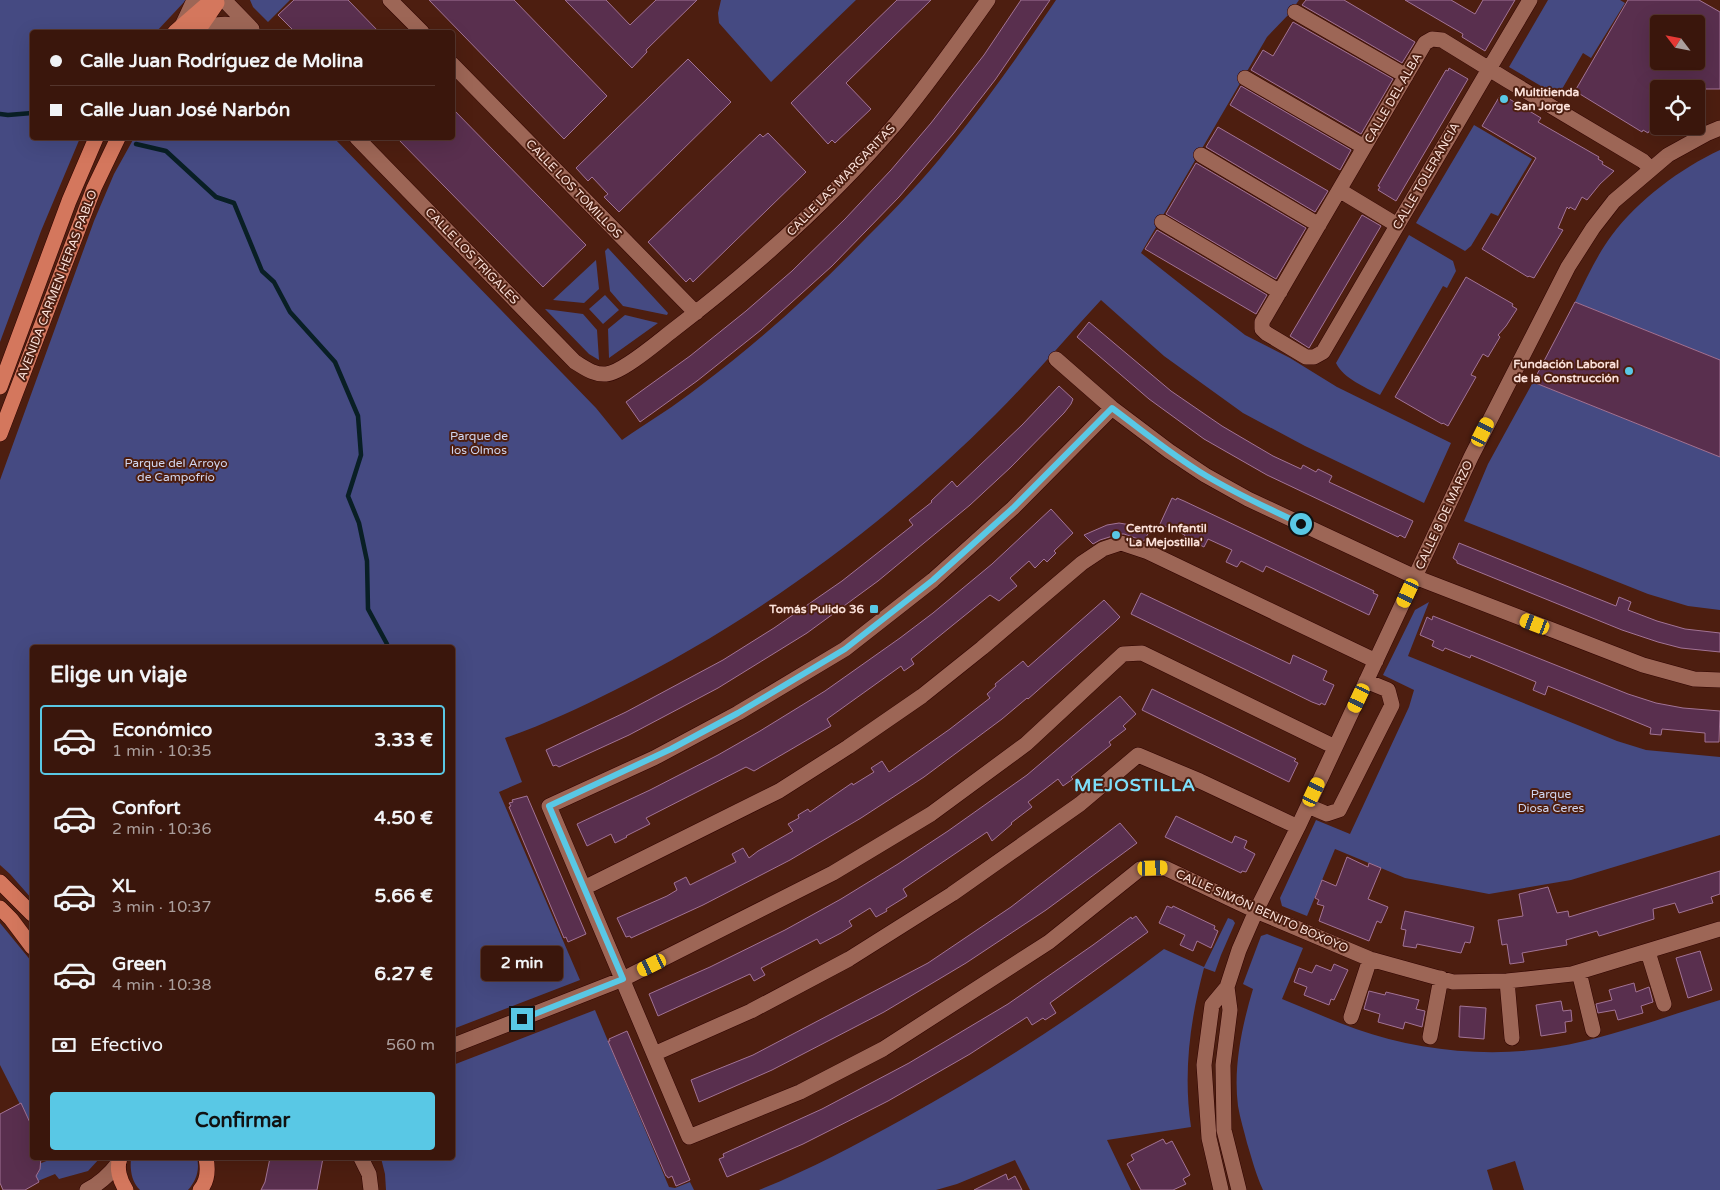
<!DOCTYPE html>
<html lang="es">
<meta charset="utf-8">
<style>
body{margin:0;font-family:"Varela Round",sans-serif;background:#411f15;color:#f1f3f6;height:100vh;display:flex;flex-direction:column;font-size:19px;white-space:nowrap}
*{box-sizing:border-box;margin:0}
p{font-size:16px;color:#ab9f9d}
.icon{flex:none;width:28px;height:28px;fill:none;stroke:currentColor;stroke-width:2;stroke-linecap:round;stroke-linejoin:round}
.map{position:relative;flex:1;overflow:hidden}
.side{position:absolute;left:30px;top:645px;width:425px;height:515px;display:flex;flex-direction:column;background:#3a160c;border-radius:5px;box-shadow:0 5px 20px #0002,0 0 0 1px #54352d}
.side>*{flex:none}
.top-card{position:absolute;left:30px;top:30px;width:425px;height:110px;border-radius:5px;box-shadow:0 5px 20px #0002,0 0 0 1px #54352d;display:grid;align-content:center;height:110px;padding:0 20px;background:#3a160c}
.needle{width:32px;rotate:302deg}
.fabs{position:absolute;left:1650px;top:15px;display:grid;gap:10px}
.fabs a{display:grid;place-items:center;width:55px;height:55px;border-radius:5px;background:#3a160c;box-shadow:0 5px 20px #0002,0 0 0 1px #54352d;font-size:25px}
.end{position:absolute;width:22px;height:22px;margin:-11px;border:6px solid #59c8e5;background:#111;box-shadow:0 0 0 2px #111}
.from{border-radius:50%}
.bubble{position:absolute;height:35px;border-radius:5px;background:#3a160c;box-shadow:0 5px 20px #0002,0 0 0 1px #54352d;font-size:16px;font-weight:700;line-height:35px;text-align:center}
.car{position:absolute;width:15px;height:30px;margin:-15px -8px;border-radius:6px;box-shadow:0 0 4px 1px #0007;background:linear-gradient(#f5c518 24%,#345 0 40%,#f5c518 0 76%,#345 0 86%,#f5c518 0)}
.top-card b{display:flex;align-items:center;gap:18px;height:48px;font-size:19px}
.top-card b+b{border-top:1px solid #54352d}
.top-card i{width:12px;height:12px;background:#f1f3f6}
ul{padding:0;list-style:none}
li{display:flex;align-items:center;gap:15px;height:70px;margin:0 10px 8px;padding:0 10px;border:2px solid transparent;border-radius:5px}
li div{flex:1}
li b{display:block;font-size:19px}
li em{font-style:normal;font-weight:700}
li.current{border-color:#59c8e5}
li>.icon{width:45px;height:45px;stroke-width:1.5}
h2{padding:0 20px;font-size:22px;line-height:60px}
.pay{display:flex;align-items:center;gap:12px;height:55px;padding:0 20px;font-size:19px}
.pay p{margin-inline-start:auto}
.primary-button{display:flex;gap:10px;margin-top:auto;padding:10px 20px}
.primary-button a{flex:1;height:58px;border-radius:5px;background:#59c8e5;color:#111;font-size:20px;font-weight:700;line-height:58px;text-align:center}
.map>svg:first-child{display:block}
.green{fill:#454a82}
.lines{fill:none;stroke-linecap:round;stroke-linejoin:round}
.stream{stroke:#091f25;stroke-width:4.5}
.building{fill:#592f4e;stroke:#a27395;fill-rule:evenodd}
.minor-casing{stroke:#310400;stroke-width:16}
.major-casing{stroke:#310400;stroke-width:16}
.minor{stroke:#9d6656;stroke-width:15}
.major{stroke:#d4775d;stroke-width:15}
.route{stroke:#59c8e5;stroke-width:6}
.poi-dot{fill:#59c8e5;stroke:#4d1e10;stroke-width:2}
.labels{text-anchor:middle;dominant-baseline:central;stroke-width:4;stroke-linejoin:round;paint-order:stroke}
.poi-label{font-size:12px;font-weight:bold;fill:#fbe1da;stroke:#4d1e10;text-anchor:start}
.street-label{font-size:12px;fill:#fbe1da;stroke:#4d1e10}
.park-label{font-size:12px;fill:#d0d5ee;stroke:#4d1e10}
.district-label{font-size:18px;font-weight:bold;letter-spacing:1px;fill:#7ddffa;stroke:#4d1e10}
</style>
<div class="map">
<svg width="1720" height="1190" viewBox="0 0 1720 1190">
<rect width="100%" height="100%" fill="#4d1e10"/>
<path class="green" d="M0,0H186L156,32H32V138H80L41,231L0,342Z
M250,0H290L268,22L253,7Z
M721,0H856L771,82L719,23L718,13Z
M1056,0H1299L1290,13L1267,37L1141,253L1245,335L1290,358L1337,387L1451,443L1424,503L1305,446L1243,413L1164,356L1101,300C1066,338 1032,378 996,414C885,525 756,620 615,690C579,708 543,725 505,738L522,782L499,792L580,980L453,1029L452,648H32V899L10,874L0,865V480L94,221L114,174L134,138H334L596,408L622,440C648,422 675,406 700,386C760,341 815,291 867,237C895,209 924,179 949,147C987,100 1022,51 1056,0Z
M1548,0H1620L1625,3L1591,58L1583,53L1558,96L1509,67Z
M1474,125L1532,159L1498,216L1491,213L1471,246L1465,251L1416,223Z
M1720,150V360L1575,302C1586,279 1597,255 1612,235C1638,200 1681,168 1720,150Z
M1409,235L1453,261L1456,271L1447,288L1443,286L1380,395C1365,387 1344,379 1336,363Z
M608,248L668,313L667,315L623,306L610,291L605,251Z
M596,260L599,289L584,303L553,300Z
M605,295L619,310L603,324L589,309Z
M545,309L583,314L597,330L599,360L589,354Z
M625,315L658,323L609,358L608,329Z
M1533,382L1720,457V610L1688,606L1648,594L1464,521L1488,464Z
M1429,602L1408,656L1617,741L1646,750L1720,757V835L1571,880L1489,894L1405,878L1335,849L1307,916L1282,906L1280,898L1316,820L1350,834L1409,707L1414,690L1383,675L1415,610Z
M1228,918L1233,920L1235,923L1221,955L1215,972L1204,968C1190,1020 1183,1073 1191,1127L1107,1140L1131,1190H1030L1015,1160L957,1184L936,1190H759C809,1170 856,1145 903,1119C994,1069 1081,1012 1164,949L1204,967Z
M0,923L32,962V1128L0,1065Z
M1267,934L1303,948L1282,999C1307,1009 1331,1020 1356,1029C1418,1051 1490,1058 1555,1047C1609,1038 1667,1016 1720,1000V1190H1524L1515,1161L1487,1170L1493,1190H1263C1256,1175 1252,1159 1247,1143C1244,1131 1240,1118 1238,1106C1233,1067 1242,1026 1253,989L1243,984L1261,936Z
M595,1010L669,1187L675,1188L690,1182L694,1190H386L385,1174L381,1158H452L453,1065Z
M48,1158H100L88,1171L59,1179L55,1174L38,1181L34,1175L39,1172V1164L49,1160Z
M131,1158H197C200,1170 196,1181 188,1190H140C131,1181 130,1169 131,1158Z"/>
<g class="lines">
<path class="stream" d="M0,114L8,115L32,113
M136,144L166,151L216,197L234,203L262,271L274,282L290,312L335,362L358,416L361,455L348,496L359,523L367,561L368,609L387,644V648"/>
</g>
<path class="building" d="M294,0H348L379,32H295L278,15Z
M429,0H514L607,96L564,139Z
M565,0H606L630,25L656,0H697L646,50L647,52L632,68Z
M897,0H931L846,83L871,109L835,143L832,140L828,144L791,103Z
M1021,0H1050L995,80L953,134L899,197L832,266L761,330L697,381L640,422L626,402L690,356L746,311L792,271L845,219L891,170L931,123L984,55Z
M1306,0H1344L1415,42L1402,63L1302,5Z
M1405,0H1451L1475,14L1483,0H1515L1485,51L1462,37L1463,34Z
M1628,0H1699L1720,12V89H1659V115L1648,133L1643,130L1642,132L1575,91ZM1659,24H1696V61H1659Z
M1293,22L1393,79L1361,134L1251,70L1263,50L1273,56Z
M688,59L731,102L619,212L604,197L608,194L592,177L588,181L576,168Z
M1449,68L1468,79L1396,201L1378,190L1380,187L1378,186L1446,70L1448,71Z
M1241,86L1351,150L1340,170L1230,105Z
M1501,94L1541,118L1538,122L1599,157L1598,159L1603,162L1602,164L1614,171L1600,184L1587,200L1582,197L1575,210L1570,207L1569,209L1567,207L1558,228L1563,230L1534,278L1529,276L1528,277L1482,249L1536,158L1482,126Z
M452,108L586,245L543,287L397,138H452Z
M1218,127L1328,191L1315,212L1206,147Z
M768,133L806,172L693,282L690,278L686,282L648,242L760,134L763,137Z
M1196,163L1306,228L1276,279L1166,214Z
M1362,215L1381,226L1309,348L1290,336Z
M1157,230L1267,295L1256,314L1145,249Z
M1466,277L1513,304L1512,306L1517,309L1506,326L1498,335L1500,337L1488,357L1483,354L1472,373L1471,375L1476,377L1448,426L1443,423L1442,424L1395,397Z
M1575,302L1720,360V457L1533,382Z
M1089,322L1171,391L1222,426L1273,456L1301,469L1303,465L1316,472L1318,469L1332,476L1329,482L1413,521L1405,538L1400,535L1398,537L1267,475L1204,439L1149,399L1077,337Z
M1059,386L1073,399L1071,404L1064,413L1011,467L970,505L878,581L807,633L718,688L629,735L559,767L556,765L553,766L546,750L626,712L723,660L774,628L842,581L913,525L909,520L932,502L931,501L952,481L957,487L1022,425Z
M1172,498L1176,500L1177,498L1184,501L1374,591L1373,593L1378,595L1369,615L1266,566L1263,572L1241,561L1237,567L1226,562L1232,550L1208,539L1204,547L1184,537L1185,535L1160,524Z
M1051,509L1073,533L1054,551L1056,553L1047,562L1044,559L1035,568L1029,561L1010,578L1017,586L1007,594L999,601L990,595L911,659L914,664L904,671L901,666L827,719L831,726L754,771L746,767L646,818L650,824L626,836L627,837L615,843L611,834L587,846L577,824L650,790L718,755L760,731L825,691L900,638L933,613L992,564Z
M1119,523L1131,525L1150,530L1144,541L1124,534H1119L1100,540L1093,544L1084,535L1107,525Z
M1459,543L1616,606L1619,597L1631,602L1628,610L1657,621L1685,629L1720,633V652L1681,648L1658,642L1622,630L1457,563V561L1453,558Z
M1141,593L1290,664L1293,655L1327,671L1323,680L1334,685L1325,705L1321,703L1320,705L1312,702L1131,614Z
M1104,600L1120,617L1115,622L1028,699L1027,698L1002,719L924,777L861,818L790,860L703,905L631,938L630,936L626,937L617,918L667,896L677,890L674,883L686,877L690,885L736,862L732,854L743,848L749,858L758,851L793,831L788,824L799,818L798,815L808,809L810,812L852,783L853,785L874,772L871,768L882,761L889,772L950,729L990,698L987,694L996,686L995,684L1023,661L1028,667Z
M1433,616L1628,694L1656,703L1683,708L1720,711L1719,742H1705V733L1662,729L1661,735L1650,734L1651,728L1548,686L1545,695L1533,690L1536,682L1471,655L1470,658L1445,648L1443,651L1432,646L1434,641L1420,635L1427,617L1432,620Z
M1152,689L1296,759L1294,761L1298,763L1289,782L1142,710Z
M1120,696L1136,714L1123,726L1126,729L1109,742L1111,745L1071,777L1073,779L1063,786L1058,779L1028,802L1032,807L1011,823L1012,824L992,841L987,832L903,889L907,896L886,909L887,911L876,917L870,908L849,921L852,926L841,933L820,944L817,939L761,968L765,975L754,981L750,974L658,1016L649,994L710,967L785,930L841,899L898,864L948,831L1027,775Z
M527,796L586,934L568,942L566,937L564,938L509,807L511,806L509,803L513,802L512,800Z
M1176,816L1232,843L1235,836L1247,841L1244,848L1255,854L1246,872L1242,871L1241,873L1165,837Z
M1120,823L1137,843L1046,910L966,963L884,1012L772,1070L699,1102L691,1080L753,1055L928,963L1011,907Z
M1347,857L1368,867L1369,863L1381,868L1368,899L1388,907L1381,923L1377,921L1369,941L1319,921L1324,906L1317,904L1319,900L1315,898L1322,880L1336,886Z
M1720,871V894L1711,897L1713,903L1708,904L1679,913L1675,903L1653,909L1654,919L1599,936L1597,931L1566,940L1567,945L1522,953L1524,962L1510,964L1507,944L1502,945L1498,920L1523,916L1519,894L1548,887L1557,913L1568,911L1569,917Z
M1167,906L1172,908L1173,906L1215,926L1214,929L1218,931L1211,948L1197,941L1193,951L1180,945L1185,935L1159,923Z
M1405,911L1474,927L1470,943L1465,942L1461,953L1417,944L1416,948L1403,946L1406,930L1401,929Z
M1136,916L1148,932L1050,1003L1056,1013L1045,1020L1043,1018L1032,1025L1027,1017L970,1054L888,1101L803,1144L727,1177L719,1159L724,1157L723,1154L822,1109L909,1063L1008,1004L1093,945L1131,917L1132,919Z
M1700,951L1712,990L1688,998L1676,958Z
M1334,964L1348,970L1334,1000L1331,999L1329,1005L1304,995L1307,987L1294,982L1299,968L1312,973L1316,965L1331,971Z
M1634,983L1636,992L1649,987L1653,1002L1641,1006L1643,1013L1618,1020L1615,1010L1598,1013L1596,1004L1612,1000L1609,990Z
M1369,991L1385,995L1386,992L1419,1000L1416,1009L1425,1011L1422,1027L1405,1022L1403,1029L1378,1022L1380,1014L1364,1009Z
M1561,1001L1563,1011L1571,1010L1572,1021L1565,1022L1566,1032L1541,1036L1536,1005Z
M1460,1006L1486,1008L1484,1039L1459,1037Z
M627,1031L690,1180L676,1186L672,1176L668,1178L667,1176H666L608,1041H610L609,1039Z
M21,1103L32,1127V1158H41L40,1169L36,1176L39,1182L25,1190H3L0,1183V1114Z
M1163,1139L1166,1144L1172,1141L1190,1175L1183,1179L1186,1184L1173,1190H1141L1127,1164L1134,1160L1131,1155Z
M270,1158H323L317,1190H261L265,1182Z
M1006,1174L1008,1180L1015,1176L1022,1190H974Z"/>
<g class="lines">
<g class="minor-casing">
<path id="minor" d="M224,0L252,29
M390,0L422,32
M1530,0L1489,69L1323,352L1314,357H1306L1266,333L1262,329V322L1425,43L1432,39L1442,40L1507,80L1643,161L1651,169
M1295,12L1406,76
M182,26L194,0
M200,32C218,20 233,24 252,30
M452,64L696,313
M1245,78L1364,147
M357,138L575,362C585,368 594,375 606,374C622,373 659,341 672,331C753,269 831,200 897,122C929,83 959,41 988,0
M1201,155L1319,225
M1339,190L1397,225
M1162,222L1280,292
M1056,359L1112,408L1169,451L1205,475L1248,499L1415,577L1643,665L1694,679L1720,680
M1112,408L1013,508L933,580L845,649L738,713L654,758L549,806L689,1137L800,1092L883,1049L1049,942L1140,869L1165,868L1256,911L1370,959L1453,982L1507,981L1572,974L1720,929
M1308,806L1327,814L1339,810L1392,705L1388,690L1366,681
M584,888L779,791L848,747L922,696L982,648L1082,563L1103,549L1121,543L1148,552L1376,661
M1648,952L1664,1004
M1579,972L1593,1030
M1507,981L1512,1038
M1227,987L1230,1010L1223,1065L1224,1130L1239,1190
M1351,1017L1370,959
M1430,1037L1441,978
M452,1046L623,979L833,873L931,814L1026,744L1123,654L1142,653L1335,747
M654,1054L751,1011L849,959L952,894L1080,804L1138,755L1200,781L1298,827
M361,1158L369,1174L371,1190
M87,1190C101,1183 110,1174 119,1162
M1221,1190L1209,1138L1204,1065L1212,1005L1227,987L1239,950L1256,911L1298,827L1471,457L1568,267L1593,228L1614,201L1668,155L1708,133L1720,128"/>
</g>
<g class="major-casing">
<path id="major" d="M175,32L205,6L215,0
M197,32L217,3
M0,387L69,201L96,138
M0,434L94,188L118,138
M0,882L32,914
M0,908L11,919L32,947
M120,1158C116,1168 120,1181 126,1190
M200,1190C208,1181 208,1168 206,1158"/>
</g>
<use href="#minor" class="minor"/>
<use href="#major" class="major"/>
</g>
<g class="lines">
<path class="route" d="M522,1019L623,979L549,806L671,749L738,713L845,649L933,580L1013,508L1112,408C1143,431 1172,455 1205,475C1236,494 1268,508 1301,524"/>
</g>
<g class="poi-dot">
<circle cx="1504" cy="99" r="5"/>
<circle cx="1629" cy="371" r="5"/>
<circle cx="1116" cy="535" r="5"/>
<rect x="869" y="604" width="10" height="10" rx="2.5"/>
</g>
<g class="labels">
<g class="poi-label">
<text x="1514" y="92">Multitienda<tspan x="1514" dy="14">San Jorge</tspan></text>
<text x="1619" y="364" text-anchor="end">Fundación Laboral<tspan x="1619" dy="14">de la Construcción</tspan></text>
<text x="1126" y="528">Centro Infantil<tspan x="1126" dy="14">'La Mejostilla'</tspan></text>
<text x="864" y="609" text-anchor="end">Tomás Pulido 36</text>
</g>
<g class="street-label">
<text transform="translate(1393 98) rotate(-60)">CALLE DEL ALBA</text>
<text transform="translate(1426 176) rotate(-60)">CALLE TOLERANCIA</text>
<text transform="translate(841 180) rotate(-46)">CALLE LAS MARGARITAS</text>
<text transform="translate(574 189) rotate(46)">CALLE LOS TOMILLOS</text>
<text transform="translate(472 256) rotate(46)">CALLE LOS TRIGALES</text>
<text transform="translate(57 285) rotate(-69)">AVENIDA CARMEN HERAS PABLO</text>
<text transform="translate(1444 515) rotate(-65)">CALLE 8 DE MARZO</text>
<text transform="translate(1262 911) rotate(24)">CALLE SIMÓN BENITO BOXOYO</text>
</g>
<g class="park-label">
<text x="479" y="436">Parque de<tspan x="479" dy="14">los Olmos</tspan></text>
<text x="176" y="463">Parque del Arroyo<tspan x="176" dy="14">de Campofrío</tspan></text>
<text x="1551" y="794">Parque<tspan x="1551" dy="14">Diosa Ceres</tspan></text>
</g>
<g class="district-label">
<text x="1135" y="785">MEJOSTILLA</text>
</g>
</g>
</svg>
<div class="fabs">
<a><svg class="needle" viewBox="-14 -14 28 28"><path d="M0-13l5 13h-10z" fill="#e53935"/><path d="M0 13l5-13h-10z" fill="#ab9f9d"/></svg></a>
<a><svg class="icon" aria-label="locate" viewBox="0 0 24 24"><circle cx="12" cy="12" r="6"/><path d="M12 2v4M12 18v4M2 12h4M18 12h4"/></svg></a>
</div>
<i class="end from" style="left:1301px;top:524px"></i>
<i class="end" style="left:522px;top:1019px"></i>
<div class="bubble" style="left:481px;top:946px;width:82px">2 min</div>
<i class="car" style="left:1483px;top:432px;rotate:27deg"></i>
<i class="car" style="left:1408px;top:593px;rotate:205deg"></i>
<i class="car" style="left:1535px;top:624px;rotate:291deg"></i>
<i class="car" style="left:1359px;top:698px;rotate:205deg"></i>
<i class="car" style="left:1314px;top:792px;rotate:25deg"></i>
<i class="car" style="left:1153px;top:868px;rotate:88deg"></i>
<i class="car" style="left:652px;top:965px;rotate:244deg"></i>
<div class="top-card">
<b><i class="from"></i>Calle Juan Rodríguez de Molina</b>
<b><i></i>Calle Juan José Narbón</b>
</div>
<section class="side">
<h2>Elige un viaje</h2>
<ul>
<li class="current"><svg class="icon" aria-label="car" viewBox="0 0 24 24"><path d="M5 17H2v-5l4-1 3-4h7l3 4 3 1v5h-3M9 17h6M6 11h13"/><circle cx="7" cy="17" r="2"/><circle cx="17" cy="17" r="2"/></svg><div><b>Económico</b><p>1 min · 10:35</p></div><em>3.33 €</em></li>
<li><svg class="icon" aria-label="car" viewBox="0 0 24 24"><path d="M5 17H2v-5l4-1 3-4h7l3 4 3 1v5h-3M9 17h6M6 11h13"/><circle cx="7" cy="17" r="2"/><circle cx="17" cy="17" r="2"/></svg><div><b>Confort</b><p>2 min · 10:36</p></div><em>4.50 €</em></li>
<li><svg class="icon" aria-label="car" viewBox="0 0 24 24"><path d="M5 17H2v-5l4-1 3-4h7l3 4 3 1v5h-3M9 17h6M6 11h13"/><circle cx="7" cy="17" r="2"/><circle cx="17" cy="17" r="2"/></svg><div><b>XL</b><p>3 min · 10:37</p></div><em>5.66 €</em></li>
<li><svg class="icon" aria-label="car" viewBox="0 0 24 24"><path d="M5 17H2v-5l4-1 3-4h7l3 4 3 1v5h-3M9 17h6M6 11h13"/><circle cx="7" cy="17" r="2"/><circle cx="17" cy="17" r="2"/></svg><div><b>Green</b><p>4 min · 10:38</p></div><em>6.27 €</em></li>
</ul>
<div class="pay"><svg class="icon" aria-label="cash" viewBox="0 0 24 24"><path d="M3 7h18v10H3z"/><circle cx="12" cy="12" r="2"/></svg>Efectivo<p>560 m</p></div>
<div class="primary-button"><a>Confirmar</a></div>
</section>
</div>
